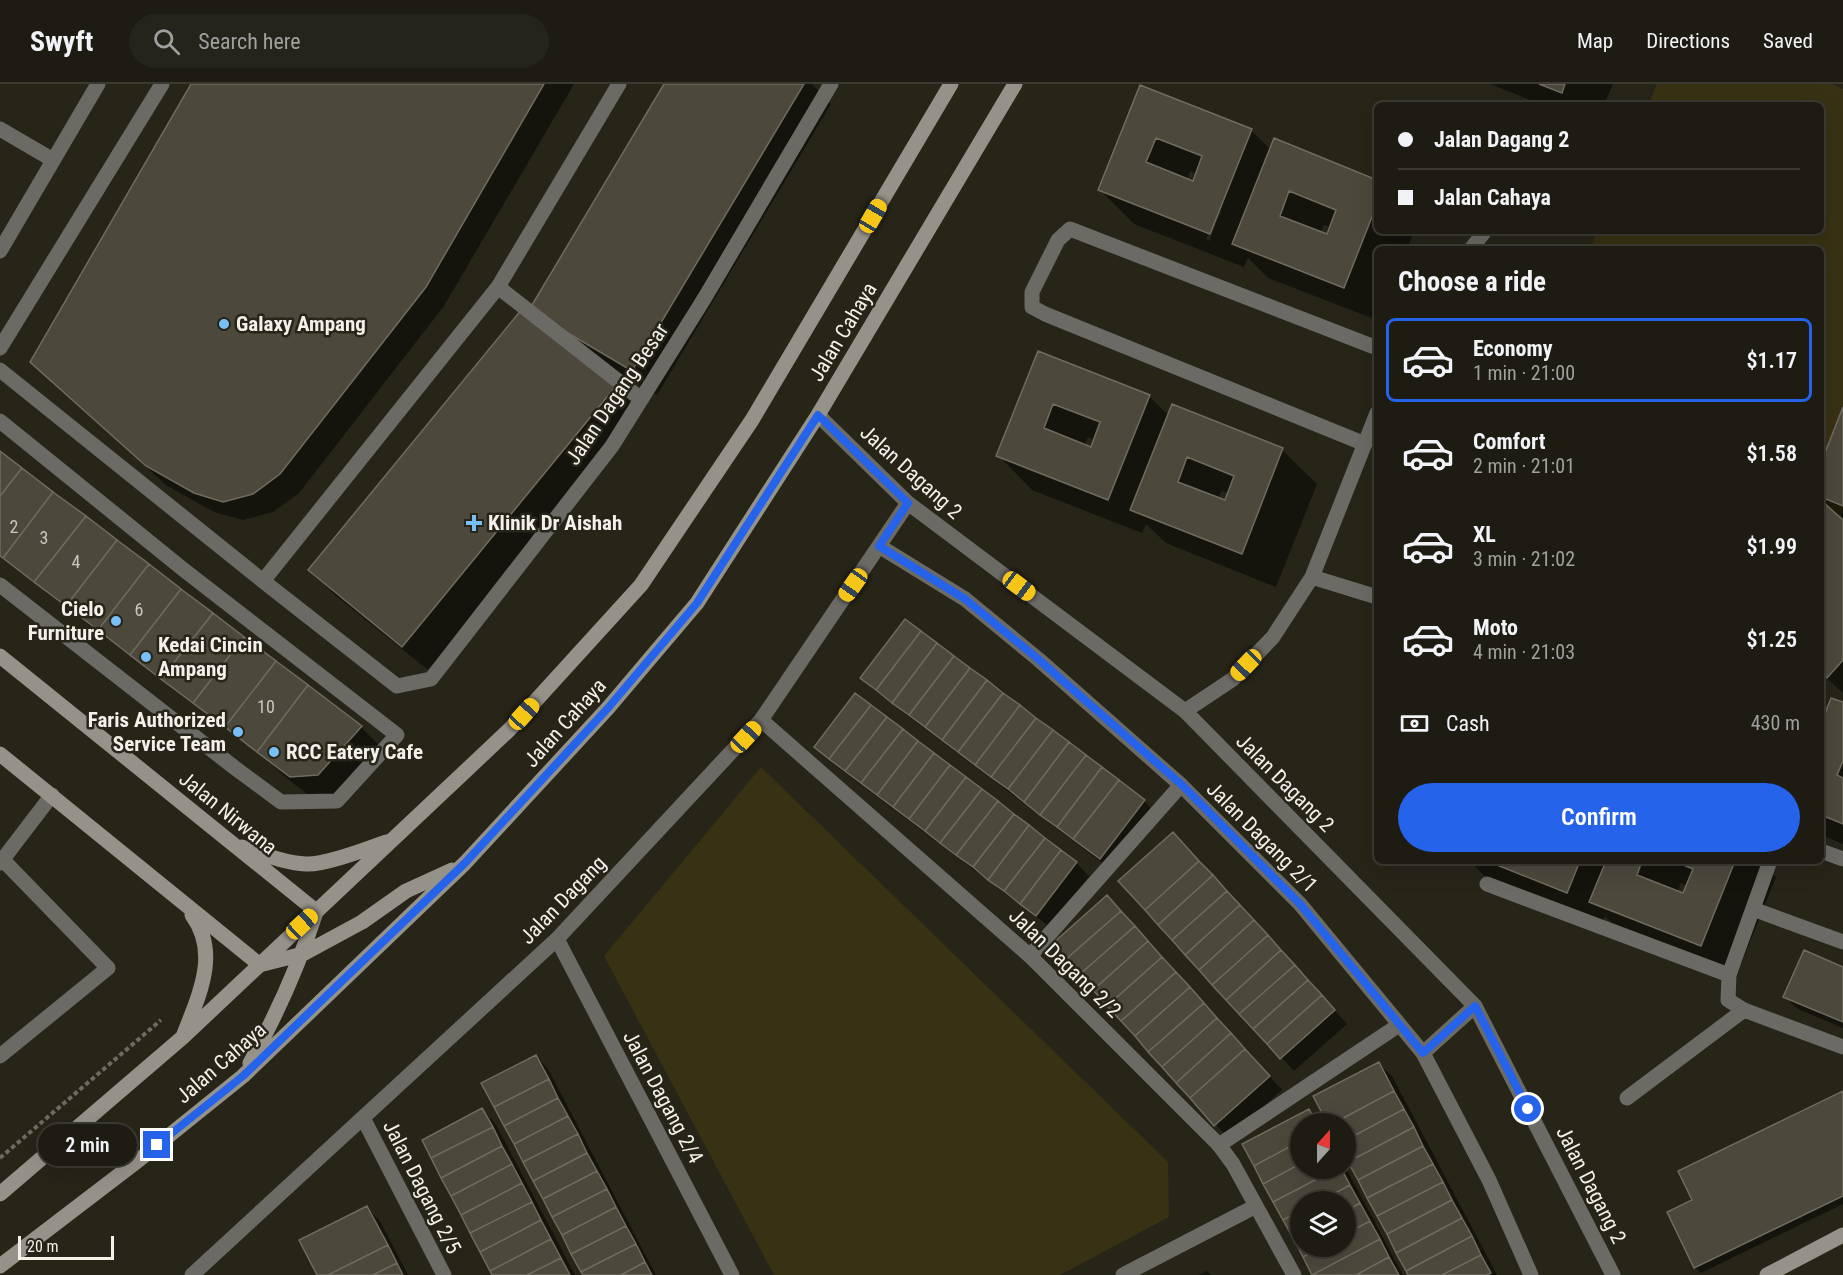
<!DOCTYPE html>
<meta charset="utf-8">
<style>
body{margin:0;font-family:"Roboto Condensed",sans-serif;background:#25241b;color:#f1f3f6;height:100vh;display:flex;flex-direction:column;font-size:22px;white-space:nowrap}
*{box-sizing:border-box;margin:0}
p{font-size:20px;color:#a0a19f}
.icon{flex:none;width:33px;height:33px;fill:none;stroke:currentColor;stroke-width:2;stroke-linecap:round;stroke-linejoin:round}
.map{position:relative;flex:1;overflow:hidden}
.drawer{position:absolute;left:1374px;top:162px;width:450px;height:618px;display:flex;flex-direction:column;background:#1d1b12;border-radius:9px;box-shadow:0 6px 24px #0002,0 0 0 2px #3b3932}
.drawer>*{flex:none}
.hud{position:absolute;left:1374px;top:18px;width:450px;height:132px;border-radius:9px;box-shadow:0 6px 24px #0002,0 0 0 2px #3b3932;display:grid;align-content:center;height:132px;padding:0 24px;background:#1d1b12}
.needle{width:39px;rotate:21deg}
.fabs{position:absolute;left:1290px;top:1029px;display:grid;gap:12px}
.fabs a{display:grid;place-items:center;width:66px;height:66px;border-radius:50%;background:#1d1b12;box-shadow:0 6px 24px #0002,0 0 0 2px #3b3932;font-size:30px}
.scale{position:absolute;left:18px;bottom:15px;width:96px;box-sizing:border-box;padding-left:6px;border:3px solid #f3f1ea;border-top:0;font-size:16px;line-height:21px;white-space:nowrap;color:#f3f1ea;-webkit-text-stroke:4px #272418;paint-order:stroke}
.end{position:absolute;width:27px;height:27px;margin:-14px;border:8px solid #2563eb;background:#fff;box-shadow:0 0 0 3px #fff}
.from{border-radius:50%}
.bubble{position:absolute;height:42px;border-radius:21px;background:#1d1b12;box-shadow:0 6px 24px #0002,0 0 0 2px #3b3932;font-size:20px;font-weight:600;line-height:42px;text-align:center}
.car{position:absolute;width:18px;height:36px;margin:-18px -9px;border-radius:8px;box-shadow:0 0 4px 2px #0007;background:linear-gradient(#f5c518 24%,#345 0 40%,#f5c518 0 76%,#345 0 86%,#f5c518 0)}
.hud b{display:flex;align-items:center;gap:21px;height:57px;font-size:22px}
.hud b+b{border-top:2px solid #3b3932}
.hud i{width:15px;height:15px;background:#f1f3f6}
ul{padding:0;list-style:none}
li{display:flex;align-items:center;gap:18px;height:84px;margin:0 12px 9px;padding:0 12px;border:3px solid transparent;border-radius:9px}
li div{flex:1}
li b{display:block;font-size:22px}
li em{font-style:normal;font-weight:600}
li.selected{border-color:#2563eb}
li>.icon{width:54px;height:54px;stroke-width:1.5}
h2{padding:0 24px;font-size:27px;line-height:72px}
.pay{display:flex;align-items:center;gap:15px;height:66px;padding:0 24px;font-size:22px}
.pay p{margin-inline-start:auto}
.cta{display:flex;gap:12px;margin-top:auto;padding:12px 24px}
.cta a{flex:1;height:69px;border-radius:36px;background:#2563eb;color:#fff;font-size:24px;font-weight:600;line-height:69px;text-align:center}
header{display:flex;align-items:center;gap:36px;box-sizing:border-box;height:84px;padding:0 30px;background:#1d1b12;border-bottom:2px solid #3b3932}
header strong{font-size:28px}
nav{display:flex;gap:33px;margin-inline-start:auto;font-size:21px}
.search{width:420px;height:54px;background:#25241b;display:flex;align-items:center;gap:15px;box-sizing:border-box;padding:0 21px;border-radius:33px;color:#a0a19f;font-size:22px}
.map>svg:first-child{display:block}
.green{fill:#393114}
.shadow{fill:#0007;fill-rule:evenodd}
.building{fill:#4c483c;stroke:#6f6c5f;stroke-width:1.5;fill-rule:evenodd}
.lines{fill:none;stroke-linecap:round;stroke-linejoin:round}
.path{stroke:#6e6b61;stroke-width:4;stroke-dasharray:4.5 3;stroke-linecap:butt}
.lane{stroke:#6c6a65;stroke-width:15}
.street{stroke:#6c6a65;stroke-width:15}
.secondary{stroke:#959389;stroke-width:15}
.route{stroke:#2563eb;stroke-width:8}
.poi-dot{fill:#78bff8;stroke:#272418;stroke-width:2}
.labels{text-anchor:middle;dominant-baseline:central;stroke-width:5;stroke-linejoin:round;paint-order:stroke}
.number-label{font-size:18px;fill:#c9c7be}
.poi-label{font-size:21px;font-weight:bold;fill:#f3f1ea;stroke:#272418;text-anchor:start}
.street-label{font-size:21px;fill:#f3f1ea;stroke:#272418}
</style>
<header>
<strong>Swyft</strong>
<div class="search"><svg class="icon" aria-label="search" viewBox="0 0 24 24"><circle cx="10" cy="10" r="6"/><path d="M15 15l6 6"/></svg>Search here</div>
<nav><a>Map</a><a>Directions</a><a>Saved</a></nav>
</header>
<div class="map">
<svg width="1843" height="1191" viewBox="0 0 1843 1191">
<rect width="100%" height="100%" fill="#272418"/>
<path class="green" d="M1657,0H1832L1843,5V426L1821,480V165H1590L1597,147H1821V21H1648Z
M761,683L1168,1078L1169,1133L1060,1191H774L604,872Z"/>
<path class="shadow" d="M193,0H574L444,222L299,409L273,428L243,436L214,428L166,401L51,296Z
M666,0H812L831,20L657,311L556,250Z
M1490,0H1613L1604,21H1543Z
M1141,3L1251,46L1271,66L1377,97V147H1414L1407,165H1377V236L1268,194L1248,174L1244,183L1134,140L1100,106ZM1190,87L1197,90L1194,99L1187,96ZM1218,127H1221L1209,157L1206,156ZM1324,141L1331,143L1328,152L1320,149Z
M1039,269L1149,312L1169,332L1172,322L1282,366L1317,400L1276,503L1166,459L1146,440L1142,449L1032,406L998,371ZM1088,353L1095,356L1092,364L1084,362ZM1222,407L1229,409L1226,418L1218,415Z
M615,303L640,328L428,586L335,511L310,486Z
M1843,327V433L1832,428L1843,438V609L1821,589V423L1823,420L1821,418V383Z
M0,369L361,643L386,668L343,715L316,717L284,692L272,680L0,473Z
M862,594L1144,717L1157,730L1113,787L874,606Z
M855,611L1076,779L1089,792L1050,843L828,676L816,663Z
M1843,620V760L1826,753L1821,748V644Z
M1186,763L1347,940L1294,987L1120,797Z
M1470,777H1759L1776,793L1735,896L1625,852L1605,832L1601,842L1491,799ZM1681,799L1688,802L1684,811L1677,809Z
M1120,826L1282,1006L1228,1054L1054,860Z
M1843,884V944L1798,925L1785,913Z
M536,972L548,985L656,1191H584Z
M1379,980L1392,992L1497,1191H1410L1346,1069V1040Z
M1843,1009V1120L1701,1189L1695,1183L1694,1116Z
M482,1026L495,1039L575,1191H494Z
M1309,1026L1322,1040H1300V1084H1346L1403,1191H1314L1244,1061ZM1300,1118H1346V1162H1300Z
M367,1124L380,1137L408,1191H319Z
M1207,1187L1211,1191H1199Z"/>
<path class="building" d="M191,0H544L426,203L280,390L253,410L223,418L194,409L146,382L30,278Z
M664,0H804L632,287L529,226Z
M1539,0H1565L1562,9Z
M1140,1L1252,45L1210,150L1098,106ZM1156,54L1202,72L1193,97L1146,78Z
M1274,54L1377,96V120L1344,204L1232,160ZM1289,107L1336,126L1327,150L1280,132Z
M522,225L616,302L402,563L308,486Z
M1038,267L1150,311L1108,416L996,372ZM1053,320L1100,338L1091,363L1044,344Z
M1172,320L1283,364L1242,470L1130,426ZM1187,373L1234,392L1225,416L1178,398Z
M1843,323V422L1821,413V379Z
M0,367L22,384L0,412Z
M22,384L53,408L3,474L0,472V412Z
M53,408L86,432L34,498L3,474Z
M1823,418L1843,436V576L1827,594L1821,588V421Z
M86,432L117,456L66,522L34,498Z
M117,456L149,480L98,546L66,522Z
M149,480L181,505L130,571L98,546Z
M181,505L213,529L161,595L130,571Z
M213,529L244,553L193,619L161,595Z
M905,535L921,547L876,606L860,594Z
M921,547L937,559L892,619L876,606Z
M244,553L276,577L225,643L193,619Z
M937,559L954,572L909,631L892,619Z
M954,572L970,584L925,643L909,631Z
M276,577L308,601L257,668L225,643Z
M970,584L987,596L942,656L925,643Z
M987,596L1003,609L958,668L942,656Z
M308,601L362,642L318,691L290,693L257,668Z
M855,609L871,621L829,675L814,663Z
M1003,609L1020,621L975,681L958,668Z
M1831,614L1843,618V677L1837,691L1843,694V740L1821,731V640Z
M871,621L887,633L845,687L829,675Z
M1020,621L1036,634L991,693L975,681Z
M887,633L903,645L861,699L845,687Z
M1036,634L1053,646L1008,705L991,693Z
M903,645L918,657L877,711L861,699Z
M1053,646L1069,658L1024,718L1008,705Z
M918,657L934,669L893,723L877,711Z
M1069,658L1086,671L1040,731L1024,718Z
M934,669L950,681L909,735L893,723Z
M1086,671L1102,683L1057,743L1040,731Z
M950,681L966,693L925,747L909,735Z
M1102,683L1119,696L1073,755L1057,743Z
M966,693L982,705L940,759L925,747Z
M1119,696L1145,716L1100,775L1073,755Z
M982,705L998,717L956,771L940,759Z
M998,717L1014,730L973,783L956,771Z
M1014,730L1029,741L988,796L973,783Z
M1029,741L1045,754L1004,807L988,796Z
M1173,748L1199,777L1145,826L1118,797Z
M1045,754L1061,766L1020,820L1004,807Z
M1061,766L1077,778L1036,832L1020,820Z
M1199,777L1213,791L1158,841L1145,826Z
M1487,777H1580L1567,809Z
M1606,777H1642L1637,791L1683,809L1693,785L1674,777H1735L1701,862L1589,818Z
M1213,791L1227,807L1172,856L1158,841Z
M1227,807L1240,821L1185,871L1172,856Z
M1107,811L1121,827L1065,876L1052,860Z
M1240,821L1254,836L1199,886L1185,871Z
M1121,827L1135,842L1079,891L1065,876Z
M1254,836L1268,851L1212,901L1199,886Z
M1135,842L1148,857L1093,906L1079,891Z
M1268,851L1281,866L1226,916L1212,901Z
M1148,857L1162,873L1107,922L1093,906Z
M1281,866L1295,881L1239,930L1226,916Z
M1804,866L1843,883V938L1783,913Z
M1162,873L1176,888L1121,937L1107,922Z
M1295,881L1308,896L1253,945L1239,930Z
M1176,888L1190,903L1135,952L1121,937Z
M1308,896L1322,911L1267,960L1253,945Z
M1190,903L1204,919L1148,968L1135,952Z
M1322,911L1335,926L1280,975L1267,960Z
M1204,919L1217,934L1162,983L1148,968Z
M1217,934L1231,949L1176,999L1162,983Z
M1231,949L1245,965L1190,1014L1176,999Z
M1245,965L1270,992L1214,1042L1190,1014Z
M536,971L549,995L494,1023L481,999Z
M1379,978L1394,1007L1332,1040H1328L1313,1012Z
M549,995L558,1014L504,1042L494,1023Z
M1394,1007L1404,1025L1346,1056V1040H1332Z
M1843,1007V1112L1694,1184L1667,1128L1692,1116L1678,1087Z
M558,1014L568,1032L514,1060L504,1042Z
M482,1024L493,1043L431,1074L422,1056Z
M1309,1025L1317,1040H1300V1057L1254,1082L1242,1060Z
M1404,1025L1414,1043L1348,1078L1346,1073V1056Z
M568,1032L578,1050L523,1078L514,1060Z
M493,1043L502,1062L441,1094L431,1074Z
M1414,1043L1423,1062L1358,1096L1348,1078Z
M578,1050L587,1069L533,1097L523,1078Z
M1300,1057V1080L1263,1100L1254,1082Z
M502,1062L512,1080L451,1112L441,1094Z
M1423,1062L1433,1080L1367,1114L1358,1096Z
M587,1069L597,1087L543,1115L533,1097Z
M512,1080L522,1099L461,1131L451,1112Z
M1300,1080V1084H1338L1273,1118L1263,1100Z
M1433,1080L1443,1098L1377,1132L1367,1114Z
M1338,1084H1341L1350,1101L1319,1118H1300V1127L1283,1136L1273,1118Z
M597,1087L607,1105L552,1133L543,1115Z
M1443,1098L1452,1116L1387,1150L1377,1132Z
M522,1099L532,1118L470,1149L461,1131Z
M1350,1101L1360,1119L1346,1127V1118H1319Z
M607,1105L616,1123L562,1151L552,1133Z
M1452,1116L1462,1134L1396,1169L1387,1150Z
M532,1118L541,1136L480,1168L470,1149Z
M1360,1119L1370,1137L1346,1150V1127Z
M367,1122L388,1161L328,1191H317L299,1156Z
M616,1123L626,1142L571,1170L562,1151Z
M1300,1127V1150L1293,1154L1283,1136Z
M1462,1134L1472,1152L1406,1187L1396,1169Z
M541,1136L551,1155L490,1187L480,1168Z
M1370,1137L1380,1155L1312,1191L1303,1173L1322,1162H1346V1150Z
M626,1142L636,1160L581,1188L571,1170Z
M1300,1150V1162H1322L1303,1173L1293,1154Z
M1472,1152L1481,1171L1442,1191H1408L1406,1187Z
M551,1155L561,1174L527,1191H492L490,1187Z
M1380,1155L1389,1173L1356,1191H1312Z
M636,1160L645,1178L621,1191H583L581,1188Z
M388,1161L397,1179L373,1191H328Z
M1481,1171L1491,1189L1487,1191H1442Z
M1389,1173L1399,1191H1356Z
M561,1174L570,1191H527Z
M645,1178L652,1191H621Z
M397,1179L403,1191H373Z"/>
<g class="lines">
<path class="path" d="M0,1074L161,936"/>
<path class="lane" d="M0,45L53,76
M1471,165L1485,147
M498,203L641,315
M0,264L162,0
M0,286L263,497
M0,337L184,486L397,651L337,717L281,718L235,684L0,501
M1365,360L1045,230L1032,223V208L1058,156L1070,145L1377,264
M1312,493L1377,513
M1185,627L1233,595L1273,553L1312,493L1377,329
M1821,767L1843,775
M1770,777L1729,891L1728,916L1744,926L1843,963
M0,779L52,711
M1487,800L1729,891
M1753,825L1843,858
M1030,872L1181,701
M0,972L108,884L3,776
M1627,1014L1744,926
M1219,1061L1399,941"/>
<path class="street" d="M619,0L498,203L263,497L397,602L431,595L612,362L704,215L831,0
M0,167L98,0
M818,331L908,419L1185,627L1475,922L1613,1191
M879,462L965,515L1038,575L1181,701L1300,820L1423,969L1489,1096L1531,1191
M761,636L1030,872L1219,1061L1233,1080L1294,1191
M557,855L732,1191
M1423,969L1475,922
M363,1034L444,1191
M192,1191L557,855L761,636L908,419
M1123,1191L1256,1122"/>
<path class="secondary" d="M0,572L316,827
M0,670L260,881
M242,763C263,770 284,779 306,780C326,781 366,765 386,758
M263,880L303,870L362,838L406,807L452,786
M184,950C199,911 220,869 192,831
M250,979C277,930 299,881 316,828
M0,1110L183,953L509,646L641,501L752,336L951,0
M0,1182L140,1075L243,992L465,779L608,624L697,519L818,331L1015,0
M1767,1191L1843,1151"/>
</g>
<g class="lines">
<path class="route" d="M157,1061L243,992L465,779L608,624L697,519L818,331L908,419L879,462L965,515L1038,575L1182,701L1300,820L1423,969L1475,922L1528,1025"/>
</g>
<g class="poi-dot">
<circle cx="224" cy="240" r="6"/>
<path d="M471 430h6v6h6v6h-6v6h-6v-6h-6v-6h6z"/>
<circle cx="116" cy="537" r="6"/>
<circle cx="146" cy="573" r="6"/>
<circle cx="238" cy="648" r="6"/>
<circle cx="274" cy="668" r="6"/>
</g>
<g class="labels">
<g class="number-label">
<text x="14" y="442">2</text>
<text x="44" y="453">3</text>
<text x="76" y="477">4</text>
<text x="139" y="525">6</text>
<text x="266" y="622">10</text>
</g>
<g class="poi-label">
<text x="236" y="240">Galaxy Ampang</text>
<text x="488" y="439">Klinik Dr Aishah</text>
<text x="104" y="525" text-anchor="end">Cielo<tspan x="104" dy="24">Furniture</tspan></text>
<text x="158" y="561">Kedai Cincin<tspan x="158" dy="24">Ampang</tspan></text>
<text x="226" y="636" text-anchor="end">Faris Authorized<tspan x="226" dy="24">Service Team</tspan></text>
<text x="286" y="668">RCC Eatery Cafe</text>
</g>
<g class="street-label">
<text transform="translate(843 248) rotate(-59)">Jalan Cahaya</text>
<text transform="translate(617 310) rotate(-56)">Jalan Dagang Besar</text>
<text transform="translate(911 388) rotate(42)">Jalan Dagang 2</text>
<text transform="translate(565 639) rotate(-48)">Jalan Cahaya</text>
<text transform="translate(1285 699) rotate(45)">Jalan Dagang 2</text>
<text transform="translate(228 729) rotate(39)">Jalan Nirwana</text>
<text transform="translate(1262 753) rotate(45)">Jalan Dagang 2/1</text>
<text transform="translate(563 816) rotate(-46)">Jalan Dagang</text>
<text transform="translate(1065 879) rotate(44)">Jalan Dagang 2/2</text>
<text transform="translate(221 979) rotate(-41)">Jalan Cahaya</text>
<text transform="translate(663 1013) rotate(62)">Jalan Dagang 2/4</text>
<text transform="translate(1591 1101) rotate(63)">Jalan Dagang 2</text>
<text transform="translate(422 1103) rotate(63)">Jalan Dagang 2/5</text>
</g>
</g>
</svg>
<div class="fabs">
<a><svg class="needle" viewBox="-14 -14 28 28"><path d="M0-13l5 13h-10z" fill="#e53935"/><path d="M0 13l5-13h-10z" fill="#a0a19f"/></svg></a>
<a><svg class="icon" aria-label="layers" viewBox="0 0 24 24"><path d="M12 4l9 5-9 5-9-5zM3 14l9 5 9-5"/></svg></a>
</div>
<div class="scale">20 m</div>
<i class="end from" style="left:1528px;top:1025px"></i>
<i class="end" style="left:157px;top:1061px"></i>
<div class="bubble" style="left:38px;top:1040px;width:99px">2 min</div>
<i class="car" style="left:873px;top:132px;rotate:30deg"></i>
<i class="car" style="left:853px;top:501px;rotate:215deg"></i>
<i class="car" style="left:1019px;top:502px;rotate:127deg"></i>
<i class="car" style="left:1246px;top:581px;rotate:224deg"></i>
<i class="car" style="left:524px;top:630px;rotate:42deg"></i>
<i class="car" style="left:746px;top:653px;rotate:43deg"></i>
<i class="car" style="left:302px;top:840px;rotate:47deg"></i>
<div class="hud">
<b><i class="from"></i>Jalan Dagang 2</b>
<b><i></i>Jalan Cahaya</b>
</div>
<section class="drawer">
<h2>Choose a ride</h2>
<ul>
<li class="selected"><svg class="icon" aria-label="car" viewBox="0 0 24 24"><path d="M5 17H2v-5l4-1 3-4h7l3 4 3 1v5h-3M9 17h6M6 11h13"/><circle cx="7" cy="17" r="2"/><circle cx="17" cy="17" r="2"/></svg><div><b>Economy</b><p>1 min · 21:00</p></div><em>$1.17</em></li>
<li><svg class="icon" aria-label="car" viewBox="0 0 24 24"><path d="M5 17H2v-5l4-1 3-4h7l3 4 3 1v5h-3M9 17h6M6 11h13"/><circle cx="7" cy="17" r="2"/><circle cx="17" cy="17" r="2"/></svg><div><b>Comfort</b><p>2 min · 21:01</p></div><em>$1.58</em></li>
<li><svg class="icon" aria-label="car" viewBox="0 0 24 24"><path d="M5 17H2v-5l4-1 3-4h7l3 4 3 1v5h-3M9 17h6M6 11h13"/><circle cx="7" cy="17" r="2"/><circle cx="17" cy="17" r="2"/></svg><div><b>XL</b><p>3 min · 21:02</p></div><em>$1.99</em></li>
<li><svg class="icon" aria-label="car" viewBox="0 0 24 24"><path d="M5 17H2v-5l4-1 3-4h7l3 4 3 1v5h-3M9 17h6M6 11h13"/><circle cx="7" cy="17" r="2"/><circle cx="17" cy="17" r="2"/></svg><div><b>Moto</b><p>4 min · 21:03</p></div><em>$1.25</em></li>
</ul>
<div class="pay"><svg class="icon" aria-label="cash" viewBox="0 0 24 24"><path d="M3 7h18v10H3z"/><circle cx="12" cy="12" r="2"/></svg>Cash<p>430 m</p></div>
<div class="cta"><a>Confirm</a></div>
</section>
</div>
